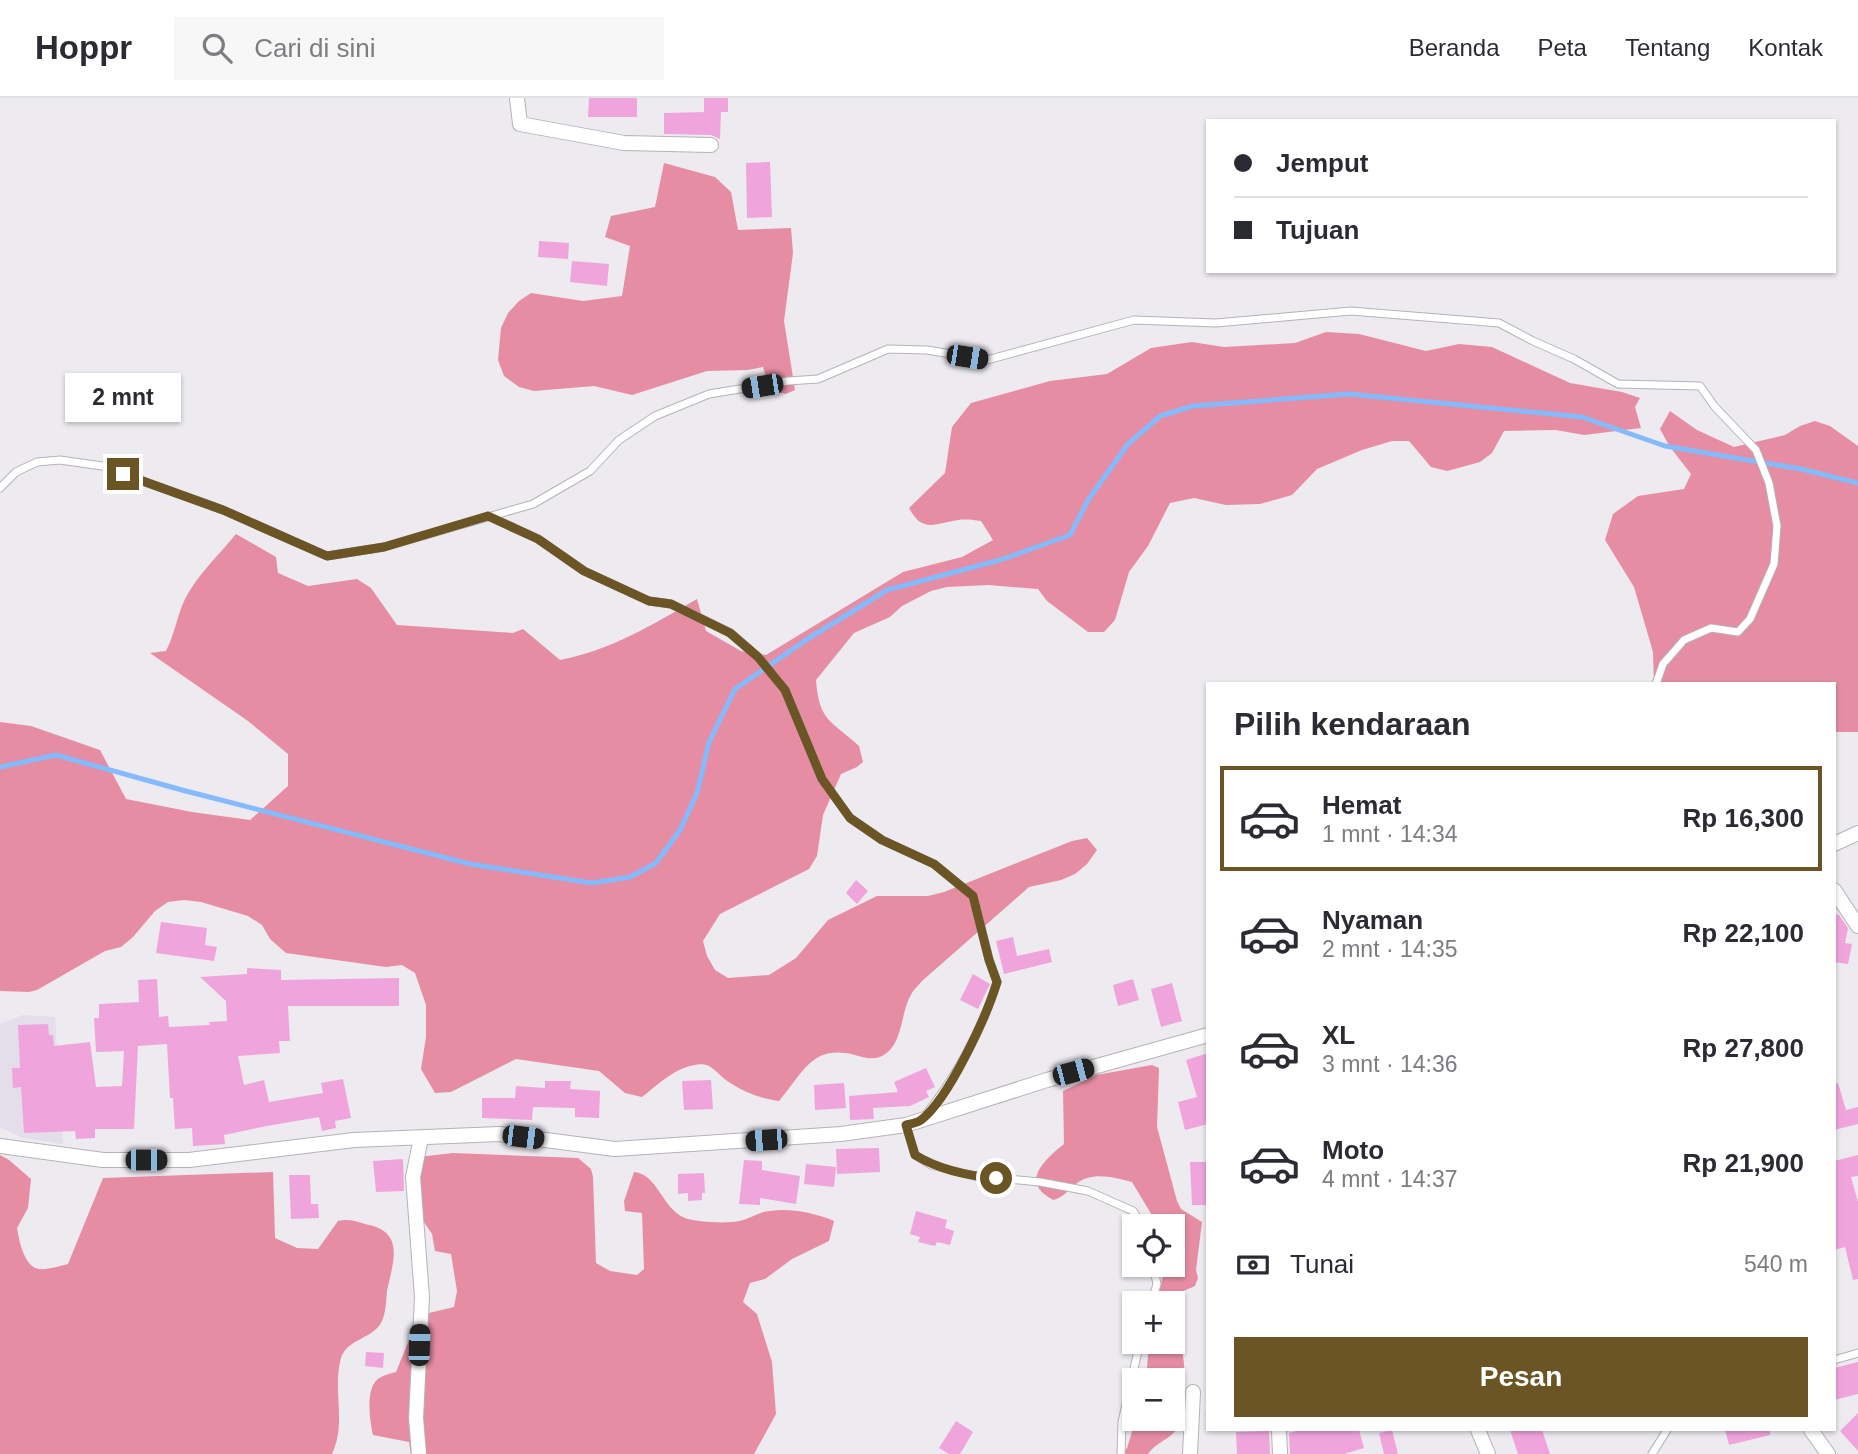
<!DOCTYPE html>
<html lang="id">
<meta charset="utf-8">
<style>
body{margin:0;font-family:Helvetica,sans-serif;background:#f7f7f7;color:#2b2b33;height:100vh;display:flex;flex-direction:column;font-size:26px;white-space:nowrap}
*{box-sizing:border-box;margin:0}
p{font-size:23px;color:#7c7c81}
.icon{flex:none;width:38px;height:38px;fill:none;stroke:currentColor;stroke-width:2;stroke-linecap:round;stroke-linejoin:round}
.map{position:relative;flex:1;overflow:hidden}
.drawer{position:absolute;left:1206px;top:584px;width:630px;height:749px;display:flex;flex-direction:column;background:#fff;border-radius:0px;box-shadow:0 2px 5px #0004}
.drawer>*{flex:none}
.banner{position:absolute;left:1206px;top:21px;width:630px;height:154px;border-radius:0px;box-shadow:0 2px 5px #0004;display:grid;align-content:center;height:154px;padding:0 28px;background:#fff}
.buttons{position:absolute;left:1122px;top:1116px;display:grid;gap:14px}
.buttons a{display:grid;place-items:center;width:63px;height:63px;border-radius:0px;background:#fff;box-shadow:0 2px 5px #0004;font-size:35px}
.end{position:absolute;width:32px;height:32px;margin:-16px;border:9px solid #6b5524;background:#fff;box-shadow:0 0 0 4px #fff}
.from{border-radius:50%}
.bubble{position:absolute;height:49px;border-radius:0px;background:#fff;box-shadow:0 2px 5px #0004;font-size:23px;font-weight:600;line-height:49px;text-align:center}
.car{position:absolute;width:21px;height:42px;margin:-21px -10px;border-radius:9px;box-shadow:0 0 5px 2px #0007;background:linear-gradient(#222 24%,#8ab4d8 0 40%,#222 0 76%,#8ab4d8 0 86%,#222 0)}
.banner b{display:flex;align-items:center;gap:24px;height:66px;font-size:26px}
.banner b+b{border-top:2px solid #e1e1e2}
.banner i{width:18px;height:18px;background:#2b2b33}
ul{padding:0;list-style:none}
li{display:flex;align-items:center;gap:21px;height:105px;margin:0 14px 10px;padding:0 14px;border:4px solid transparent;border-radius:0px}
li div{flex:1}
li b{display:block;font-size:26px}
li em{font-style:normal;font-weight:600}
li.on{border-color:#6b5524}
li>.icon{width:63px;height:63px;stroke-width:1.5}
h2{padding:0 28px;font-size:32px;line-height:84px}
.pay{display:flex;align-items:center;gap:18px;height:77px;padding:0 28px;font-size:26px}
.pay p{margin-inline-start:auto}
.cta{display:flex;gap:14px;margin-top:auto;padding:14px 28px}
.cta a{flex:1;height:80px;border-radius:0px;background:#6b5524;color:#fff;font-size:28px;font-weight:600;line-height:80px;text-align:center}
header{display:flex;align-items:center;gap:42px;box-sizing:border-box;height:98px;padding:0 35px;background:#fff;border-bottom:2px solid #e1e1e2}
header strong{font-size:33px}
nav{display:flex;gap:38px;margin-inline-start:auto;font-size:24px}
.search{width:490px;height:63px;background:#f7f7f7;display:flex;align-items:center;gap:18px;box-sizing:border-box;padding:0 24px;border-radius:0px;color:#7c7c81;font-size:26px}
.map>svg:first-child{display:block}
.built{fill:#e4ddea}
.forest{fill:#e68da4}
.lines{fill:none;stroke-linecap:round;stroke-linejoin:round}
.stream{stroke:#85bafd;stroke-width:5}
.building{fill:#efa5dc}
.lane-casing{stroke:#b5b2b8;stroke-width:9}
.street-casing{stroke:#b5b2b8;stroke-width:16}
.lane{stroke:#fff;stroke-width:7}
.street{stroke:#fff;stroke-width:14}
.route{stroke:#6b5524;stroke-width:9}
</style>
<header>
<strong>Hoppr</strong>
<div class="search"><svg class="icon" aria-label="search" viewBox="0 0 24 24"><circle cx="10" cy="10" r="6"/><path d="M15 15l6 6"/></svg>Cari di sini</div>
<nav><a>Beranda</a><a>Peta</a><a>Tentang</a><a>Kontak</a></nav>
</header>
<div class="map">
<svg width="1858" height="1356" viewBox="0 0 1858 1356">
<rect width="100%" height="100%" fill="#edeaf0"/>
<path class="built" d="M23,917L55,919L63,1046L23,1040L0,1029V926Z"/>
<path class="forest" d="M664,65L715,79L731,94L738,132L791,130L793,155L784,223L795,292L786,296L770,292L763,269L748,272L707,273L632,297L594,288L534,293L519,289L504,278L498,262L501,230L508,215L519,203L531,195L583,203L622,198L630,148L605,139L611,118L655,109Z
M1326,234L1359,236L1426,253L1459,246L1492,249L1570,285L1622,294L1640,300L1635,309L1641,330L1584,337L1556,332L1504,333L1492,355L1480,364L1447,373L1431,369L1409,343H1392L1362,352L1317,371L1292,397L1260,406L1226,407L1194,400L1170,405L1148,448L1129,474L1115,522L1104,534H1088L1047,503L1038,491L988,487L947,489L931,493L902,508L890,519L854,535L816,582C819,624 832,623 859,648L863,664L857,669L841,676L823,717L817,758L809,771L720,816L703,843L707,858L715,872L728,880L769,877L796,860L828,822L877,798H928L944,794L1072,743L1087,740L1097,752L1087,766L1075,776L1061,782L1029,789L922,883C919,887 914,891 912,895C900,913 904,947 882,958C874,962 864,960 855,957C812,946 804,974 779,1003C763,1001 746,995 732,986C712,974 713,959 684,970C668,976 655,989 642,999L625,995L599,973L516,961L451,994L435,995L421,971L426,939V907L415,875L402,867L386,869L286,855L270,841L262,827L248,818L201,804L184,802L168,804L155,813L133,839L121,849L105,853L37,892L29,894L0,893V624L31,628L100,652L126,701L192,714L250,722L288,688V656L248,623L150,555L166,553C175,536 177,517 185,501C197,477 219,457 236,436L276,459L278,475L308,488L357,481L371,490L397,527L513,535L523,531L560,562C611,552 652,527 697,501L706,533L741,553L766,557L903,474L962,459L993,442L981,423C974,422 966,421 958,422C935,425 923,436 909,410L945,375L952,329L971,305L1050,283L1107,276L1151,250L1192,244L1224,249L1295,245Z
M1670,313L1697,332L1734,349L1785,337L1800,328L1815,323L1830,328L1858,348V634H1834V586H1654L1653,554L1634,489L1605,442L1613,416L1638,398L1684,391L1691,376L1670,349L1660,331Z
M1152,967L1159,970L1157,1029L1177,1103L1181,1111L1202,1124L1196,1172L1198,1180L1195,1188L1181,1194L1173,1206H1157L1165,1167H1172V1129H1159L1132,1084C1114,1079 1091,1073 1076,1086C1067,1092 1065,1099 1053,1102C1047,1098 1039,1094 1037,1086C1032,1072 1054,1054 1064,1046L1063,993L1096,977Z
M453,1055L578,1060L591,1071L593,1079L596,1165L610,1173L637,1177L644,1171L642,1115L625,1113L624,1103L634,1074C658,1076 662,1111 685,1120C695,1124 728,1126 739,1123C750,1121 758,1114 770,1113C790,1110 815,1115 834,1123L829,1143L792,1161L765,1181L750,1185L743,1204L757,1216L772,1264L776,1316L754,1356H411L409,1344L373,1337C370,1324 366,1296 375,1284C379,1278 389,1276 396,1274L409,1242L420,1230L429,1215L454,1209L457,1193L451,1156L435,1153L432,1136L418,1115V1059Z
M0,1057L9,1062L31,1081L28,1110L17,1130C19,1142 24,1169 39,1171C47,1172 60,1168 68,1166L103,1080L273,1074L275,1140L297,1150L318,1151L338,1123C351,1120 357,1124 369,1127C406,1135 392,1167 387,1193C386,1203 386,1216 381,1225C372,1241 347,1241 341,1260C332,1292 347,1324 332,1356H0Z
M1173,1236C1192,1257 1182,1299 1180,1325C1175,1340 1157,1343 1148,1356H1120L1127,1350L1136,1321H1172V1283H1146L1149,1244H1172Z"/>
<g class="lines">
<path class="stream" d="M0,669L56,657L182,692L470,766L592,785L630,779L656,765L680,732L697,695L709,644L735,591L806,542L887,492L1000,462L1070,437L1088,402L1128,346L1160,318L1193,308L1349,296L1582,319L1665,348L1801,371L1858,385"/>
</g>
<path class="building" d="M589,0H637V19H588Z
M704,0H728V14H721L720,41L711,37L664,36V15L704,14Z
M770,64L772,119L747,120L746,65Z
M539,143L569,145L568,161L538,159Z
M572,163L609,166L607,188L570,184Z
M856,782L868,793L857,806L846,795Z
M1834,816L1839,817L1848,830L1845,845L1852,846L1848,866L1834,864Z
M161,824L207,830L205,847L217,849L214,863L156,855Z
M1013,839L1017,858L1049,851L1052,864L1004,876L996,843Z
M247,870L281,872V882L399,880V908H288L290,943H279L280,955L238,958L244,987L264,982L269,1004L323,995L321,985L343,981L351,1020L335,1023L336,1030L322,1033L319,1019L267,1028L224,1037L225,1046L193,1048L192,1030L175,1031L173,1000H170L167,946L138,948L134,1031H95V1040L76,1041L75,1033L24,1035L21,989L13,990L12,970H20L18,927L48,926L49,937H53L54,948L90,944L96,989L122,988L124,953L96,954L94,920H99V906L139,904L138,882L157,881L159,919L168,918L169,929L210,927L209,924L227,923L226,903L200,879L247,876Z
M973,876L990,886L978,911L960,902Z
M1133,881L1139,902L1118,908L1113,887Z
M1172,885L1182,923L1161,929L1151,891Z
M1208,955V1026L1185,1032L1178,1004L1197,999L1186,962Z
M926,970L935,989L926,993L929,999L910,1008L873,1010L874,1021L850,1022L849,998L898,994L894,984Z
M711,982L713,1011L684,1012L682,983Z
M545,983H571L570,991L600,993L599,1020L575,1019V1010L533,1009L532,1022L482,1020V1000H515L516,988L545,990Z
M844,985L846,1010L815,1012L814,987Z
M1838,985L1846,1012L1858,1009V1026L1834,1032V986Z
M879,1050L880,1074L837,1076L836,1051Z
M1858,1057V1078L1851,1079L1858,1104V1181L1853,1182L1845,1149L1834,1152V1063Z
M403,1061L404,1093L376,1094L373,1063Z
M744,1062L762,1063V1072L800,1078L796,1106L760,1100V1107L739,1106Z
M1190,1064H1208V1107H1192Z
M806,1066L836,1069L834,1089L804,1086Z
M704,1075L705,1095H702V1102L688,1103V1095L678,1096V1076Z
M289,1077H310L311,1106H318L319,1120L291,1121Z
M916,1113L947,1122L945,1130L954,1133L950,1147L937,1144L935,1148L918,1144L920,1139L910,1136Z
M366,1254L384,1255L383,1270L365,1268Z
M1858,1264V1296L1834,1302V1270Z
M1858,1315V1353L1840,1333Z
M956,1323L973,1334L960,1356H949L939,1350Z
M1300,1332H1359L1364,1350L1344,1356H1290L1289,1335Z
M1392,1332L1398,1356H1384L1379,1335Z
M1510,1332H1542L1550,1356H1518Z
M1725,1332H1770V1337L1729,1347Z
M1269,1333L1270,1356H1237L1236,1334Z"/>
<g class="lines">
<g class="lane-casing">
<path id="lane" d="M0,390L16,374L37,364L60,362L102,368L223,412L327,458L384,449L533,406L590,373L619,342L655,318L709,296L788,283L818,281L888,251L927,252L987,262L1134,222L1216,225L1351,213L1499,225L1533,243L1574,261L1618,286L1700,288L1715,309L1756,352L1769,385L1777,428L1774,466L1750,521L1738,534L1711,530L1684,542L1663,566L1656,586
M488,418L538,441L584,473L649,503L671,506L731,535L759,560L785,592L822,681L850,720L882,742L934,766L973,798L989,861L997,884C983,930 954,983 923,1020
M906,1027L915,1057L931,1067L974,1078L1040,1084L1088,1093L1133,1113L1144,1129
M1151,1206L1157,1186L1153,1167
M1834,1262L1858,1255
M1121,1356L1122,1324L1140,1244
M1652,1356L1667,1332"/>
</g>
<g class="street-casing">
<path id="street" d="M517,0L520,26L624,45L711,47
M1834,746L1858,735
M1834,792L1858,828
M0,1048L103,1062H189L354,1042L499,1036L615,1051L841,1036L906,1027L1047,982L1208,937
M1279,1332L1280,1356
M1478,1332L1488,1356
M1811,1332L1828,1356
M419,1356L416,1320L422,1199L413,1079L421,1040
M1190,1356L1193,1294"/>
</g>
<use href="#lane" class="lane"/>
<use href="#street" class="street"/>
</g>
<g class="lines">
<path class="route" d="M123,376L223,412L327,458L384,449L488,418L538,441L584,473L649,503L671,506L730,535L758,559L785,592L822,681L850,720L882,742L934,766L973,798L989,862L997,884C987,917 949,1001 921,1022C917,1025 910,1026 906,1027L915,1057C940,1072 968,1078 996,1080"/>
</g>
</svg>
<div class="buttons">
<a><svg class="icon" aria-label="locate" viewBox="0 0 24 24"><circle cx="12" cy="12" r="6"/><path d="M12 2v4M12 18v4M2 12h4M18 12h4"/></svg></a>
<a>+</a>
<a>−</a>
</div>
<i class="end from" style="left:996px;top:1080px"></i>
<i class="end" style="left:123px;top:376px"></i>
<div class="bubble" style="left:65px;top:275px;width:116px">2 mnt</div>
<i class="car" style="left:967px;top:259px;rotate:99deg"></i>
<i class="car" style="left:762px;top:288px;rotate:261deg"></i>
<i class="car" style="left:1073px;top:974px;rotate:75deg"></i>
<i class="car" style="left:523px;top:1039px;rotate:97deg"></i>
<i class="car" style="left:766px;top:1042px;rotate:266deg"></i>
<i class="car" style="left:146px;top:1062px;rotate:90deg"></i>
<i class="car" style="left:419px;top:1247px;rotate:2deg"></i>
<div class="banner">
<b><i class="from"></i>Jemput</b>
<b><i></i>Tujuan</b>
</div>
<section class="drawer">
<h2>Pilih kendaraan</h2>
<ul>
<li class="on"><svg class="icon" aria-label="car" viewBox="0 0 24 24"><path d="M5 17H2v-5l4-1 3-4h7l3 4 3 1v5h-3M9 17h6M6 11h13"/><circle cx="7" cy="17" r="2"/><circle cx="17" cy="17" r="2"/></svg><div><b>Hemat</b><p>1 mnt · 14:34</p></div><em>Rp 16,300</em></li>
<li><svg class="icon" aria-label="car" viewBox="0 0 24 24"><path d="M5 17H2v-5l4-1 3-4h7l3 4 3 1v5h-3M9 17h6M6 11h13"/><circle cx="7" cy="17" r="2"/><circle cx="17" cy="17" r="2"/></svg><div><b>Nyaman</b><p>2 mnt · 14:35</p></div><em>Rp 22,100</em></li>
<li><svg class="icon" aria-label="car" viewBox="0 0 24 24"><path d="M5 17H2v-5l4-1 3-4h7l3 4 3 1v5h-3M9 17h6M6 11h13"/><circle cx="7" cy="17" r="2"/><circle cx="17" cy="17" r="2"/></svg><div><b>XL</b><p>3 mnt · 14:36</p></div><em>Rp 27,800</em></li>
<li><svg class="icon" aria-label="car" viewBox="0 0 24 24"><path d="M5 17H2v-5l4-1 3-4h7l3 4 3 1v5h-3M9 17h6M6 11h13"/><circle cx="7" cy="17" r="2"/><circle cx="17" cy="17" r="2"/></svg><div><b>Moto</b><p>4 mnt · 14:37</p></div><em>Rp 21,900</em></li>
</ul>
<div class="pay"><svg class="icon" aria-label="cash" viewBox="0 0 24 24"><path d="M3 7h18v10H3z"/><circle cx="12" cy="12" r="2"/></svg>Tunai<p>540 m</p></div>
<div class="cta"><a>Pesan</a></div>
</section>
</div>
